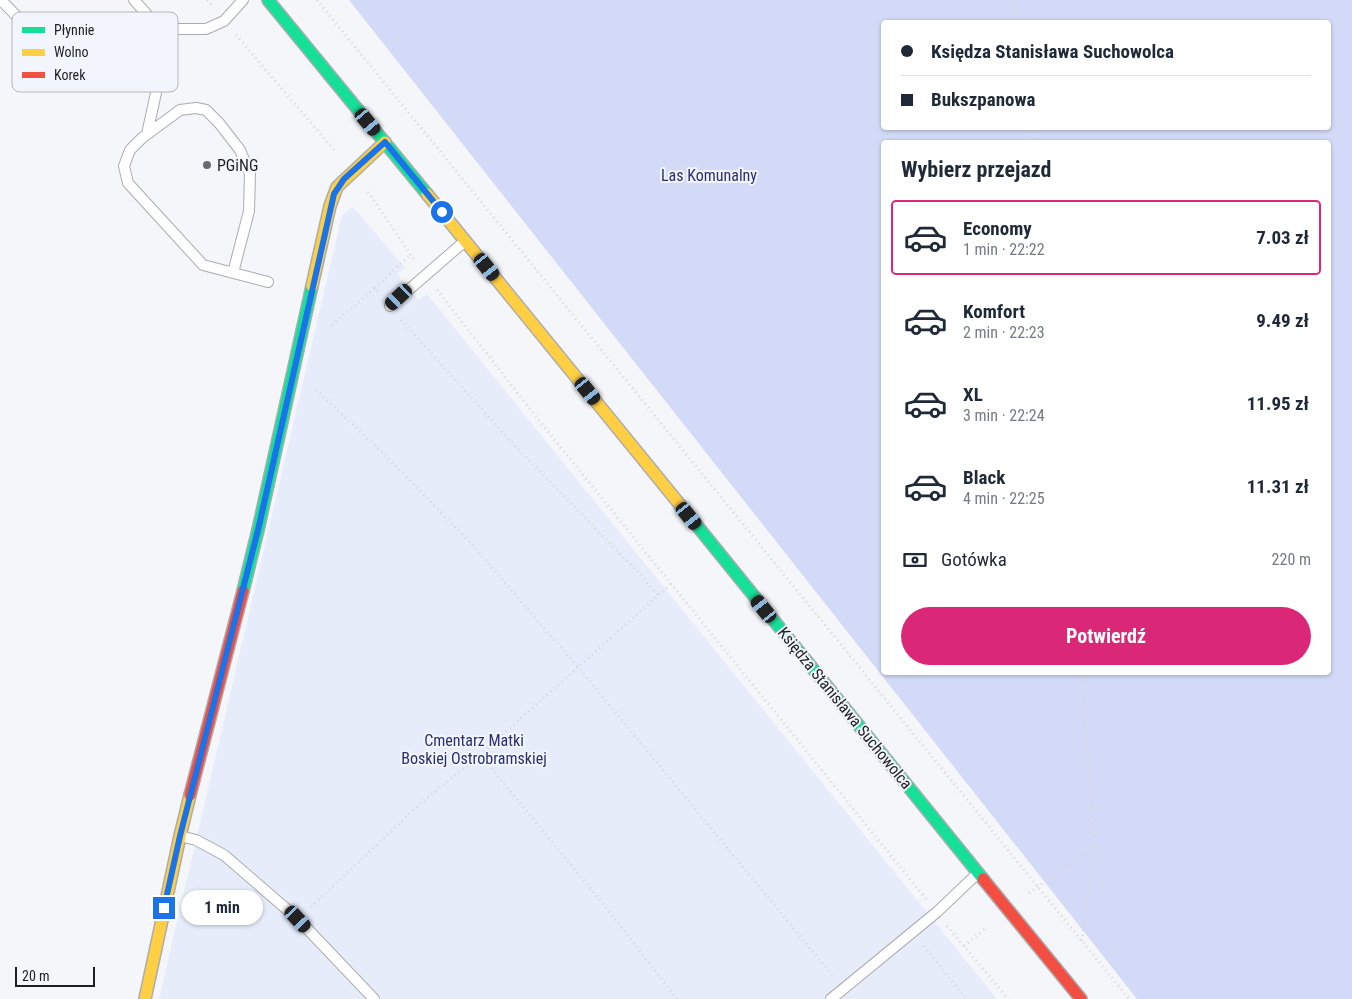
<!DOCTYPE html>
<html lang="pl">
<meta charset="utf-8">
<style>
body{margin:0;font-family:"Roboto Condensed",sans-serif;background:#f2f2f3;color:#1f2937;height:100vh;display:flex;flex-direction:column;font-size:19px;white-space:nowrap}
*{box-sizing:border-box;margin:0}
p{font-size:16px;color:#747a83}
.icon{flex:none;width:28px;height:28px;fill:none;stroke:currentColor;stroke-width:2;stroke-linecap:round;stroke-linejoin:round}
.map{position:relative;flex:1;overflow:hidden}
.sheet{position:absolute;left:881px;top:140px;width:450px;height:535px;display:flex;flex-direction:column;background:#fff;border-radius:5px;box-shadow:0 1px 4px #0004}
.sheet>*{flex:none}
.top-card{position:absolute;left:881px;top:20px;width:450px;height:110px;border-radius:5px;box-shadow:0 1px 4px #0004;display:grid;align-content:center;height:110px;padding:0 20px;background:#fff}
.scale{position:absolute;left:15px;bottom:12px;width:80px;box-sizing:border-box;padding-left:5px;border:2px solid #1e1f21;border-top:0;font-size:14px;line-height:18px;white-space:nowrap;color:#1e1f21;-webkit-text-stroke:4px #f3f5fc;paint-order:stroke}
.end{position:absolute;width:22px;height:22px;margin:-11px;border:6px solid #1a73e8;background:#fff;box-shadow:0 0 0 2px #fff}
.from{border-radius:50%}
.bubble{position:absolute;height:35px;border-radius:18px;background:#fff;box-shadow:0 1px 4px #0004;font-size:16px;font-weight:700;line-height:35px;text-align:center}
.car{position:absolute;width:15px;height:30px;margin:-15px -8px;border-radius:6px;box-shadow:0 0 4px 1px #0007;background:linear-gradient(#222 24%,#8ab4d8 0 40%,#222 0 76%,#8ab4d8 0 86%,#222 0)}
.top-card b{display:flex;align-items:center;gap:18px;height:48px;font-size:19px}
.top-card b+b{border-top:1px solid #e0e1e3}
.top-card i{width:12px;height:12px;background:#1f2937}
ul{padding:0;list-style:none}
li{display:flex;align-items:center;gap:15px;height:75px;margin:0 10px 8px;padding:0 10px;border:2px solid transparent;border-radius:5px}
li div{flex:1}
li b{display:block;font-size:19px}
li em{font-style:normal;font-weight:700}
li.active{border-color:#db2777}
li>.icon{width:45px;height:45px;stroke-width:1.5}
h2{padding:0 20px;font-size:22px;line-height:60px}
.pay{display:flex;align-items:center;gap:12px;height:55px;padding:0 20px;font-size:19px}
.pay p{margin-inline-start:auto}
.action{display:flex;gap:10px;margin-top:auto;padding:10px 20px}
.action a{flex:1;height:58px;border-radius:30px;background:#db2777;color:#fff;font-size:20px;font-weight:700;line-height:58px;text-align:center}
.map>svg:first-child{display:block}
.green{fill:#e7ecfb}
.forest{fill:#d3daf7;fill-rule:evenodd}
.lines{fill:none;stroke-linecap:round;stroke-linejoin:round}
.lane-casing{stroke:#abacaf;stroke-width:12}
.fast-casing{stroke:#abacaf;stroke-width:14}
.slow-casing{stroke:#abacaf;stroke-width:14}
.jam-casing{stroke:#abacaf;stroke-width:14}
.path{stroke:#d7d7d8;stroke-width:3;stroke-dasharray:1 4;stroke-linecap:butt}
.lane{stroke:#fefefe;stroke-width:10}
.fast{stroke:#16e098;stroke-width:11}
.slow{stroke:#ffcf43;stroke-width:11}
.jam{stroke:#f24e42;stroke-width:11}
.route{stroke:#1a73e8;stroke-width:6}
.poi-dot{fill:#696a6d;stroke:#f3f5fc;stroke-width:2}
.labels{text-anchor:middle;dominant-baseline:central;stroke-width:4;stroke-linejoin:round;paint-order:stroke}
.poi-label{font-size:16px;fill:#1e1f21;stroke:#f3f5fc;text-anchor:start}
.park-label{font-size:16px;fill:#282e73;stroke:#f3f5fc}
.street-label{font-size:16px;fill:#1e1f21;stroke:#f3f5fc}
.key{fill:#f3f5fc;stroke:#b3b5ba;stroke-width:1}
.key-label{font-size:14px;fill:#1e1f21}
</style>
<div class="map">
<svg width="1352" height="999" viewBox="0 0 1352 999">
<rect width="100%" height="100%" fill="#f5f6fa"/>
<path class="green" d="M353,207L405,268L397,274L418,300L427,294L997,999H159L342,215Z"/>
<path class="forest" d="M349,0H1352V999H1137ZM884,22H1329V128H884ZM884,142H1329V672H884Z"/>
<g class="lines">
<g class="lane-casing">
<path id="lane" d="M1,0L30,30L160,29
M134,0L160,29H206L224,21L243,0
M147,134L170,29
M233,273L249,211L250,174L240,150L219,123L206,110L196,108L180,110L142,138L130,150L124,166L128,183L203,265L268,282
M390,306L465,241
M180,836L196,840L224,855L298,919L374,999
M831,999L937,912L978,873"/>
</g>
<g class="fast-casing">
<path id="fast" d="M268,0L427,194
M690,517L983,879
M243,591L258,530L312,286"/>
</g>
<g class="slow-casing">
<path id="slow" d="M427,194L690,517
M312,286L330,206L337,187L385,142
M145,999L180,836L190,795"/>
</g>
<g class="jam-casing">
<path id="jam" d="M190,795L243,591
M983,879L1081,999"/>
</g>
<path class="path" d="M207,0L213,7
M317,0L1129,999
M1012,0L1015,22
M236,35L334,150
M1033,128L1035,142
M368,192L415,261
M375,288L401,263L411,255
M437,290L537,418L926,899
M401,320L515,446L638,572L658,595
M332,325L375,288L378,292
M316,390L381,451L467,539L578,667L832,975
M480,755L671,584
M1029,893L1094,848L1082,672
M311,907L421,803L480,755L604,905L677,999
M947,926L1008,999
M1082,941L1094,849
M924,946L966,999
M964,946L987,927"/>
<use href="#lane" class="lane"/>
<use href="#fast" class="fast"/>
<use href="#slow" class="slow"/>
<use href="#jam" class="jam"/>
</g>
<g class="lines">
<path class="route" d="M164,908L180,836L258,530L334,194L344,179L385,142L442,212"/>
</g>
<circle class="poi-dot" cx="207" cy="165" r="5"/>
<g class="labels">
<g class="poi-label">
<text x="217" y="165">PGiNG</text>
</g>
<g class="park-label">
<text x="709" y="175">Las Komunalny</text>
<text x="474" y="740">Cmentarz Matki<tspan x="474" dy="18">Boskiej Ostrobramskiej</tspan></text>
</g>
<g class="street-label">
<text transform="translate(845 708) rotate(51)">Księdza Stanisława Suchowolca</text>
</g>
</g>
<rect x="12" y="12" width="166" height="80" rx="8" class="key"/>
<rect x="22" y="27" width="23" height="6" fill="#16e098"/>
<rect x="22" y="49" width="23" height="7" fill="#ffcf43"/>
<rect x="22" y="72" width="23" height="6" fill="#f24e42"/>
<g class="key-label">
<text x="54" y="35">Płynnie</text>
<text x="54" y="57">Wolno</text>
<text x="54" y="80">Korek</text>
</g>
</svg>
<div class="scale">20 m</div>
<i class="end from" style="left:442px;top:212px"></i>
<i class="end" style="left:164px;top:908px"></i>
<div class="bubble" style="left:181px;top:890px;width:82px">1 min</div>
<i class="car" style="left:368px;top:122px;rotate:140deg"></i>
<i class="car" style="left:487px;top:267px;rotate:141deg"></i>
<i class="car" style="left:399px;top:297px;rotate:227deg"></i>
<i class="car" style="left:588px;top:391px;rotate:141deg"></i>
<i class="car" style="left:689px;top:516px;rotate:141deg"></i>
<i class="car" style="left:764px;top:609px;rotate:321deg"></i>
<i class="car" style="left:298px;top:919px;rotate:137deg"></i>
<div class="top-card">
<b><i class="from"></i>Księdza Stanisława Suchowolca</b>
<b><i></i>Bukszpanowa</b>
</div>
<section class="sheet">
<h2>Wybierz przejazd</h2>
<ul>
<li class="active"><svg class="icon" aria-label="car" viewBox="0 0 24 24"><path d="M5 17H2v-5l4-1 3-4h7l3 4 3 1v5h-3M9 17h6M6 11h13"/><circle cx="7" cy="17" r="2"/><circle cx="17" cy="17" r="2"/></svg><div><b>Economy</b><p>1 min · 22:22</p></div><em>7.03 zł</em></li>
<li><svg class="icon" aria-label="car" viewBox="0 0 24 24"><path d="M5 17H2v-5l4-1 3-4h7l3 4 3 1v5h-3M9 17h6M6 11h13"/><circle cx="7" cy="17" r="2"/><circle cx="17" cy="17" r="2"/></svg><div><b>Komfort</b><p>2 min · 22:23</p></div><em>9.49 zł</em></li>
<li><svg class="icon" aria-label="car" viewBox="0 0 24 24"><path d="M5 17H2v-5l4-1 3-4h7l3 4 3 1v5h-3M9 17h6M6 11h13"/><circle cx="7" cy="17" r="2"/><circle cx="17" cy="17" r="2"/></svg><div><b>XL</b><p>3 min · 22:24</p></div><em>11.95 zł</em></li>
<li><svg class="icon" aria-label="car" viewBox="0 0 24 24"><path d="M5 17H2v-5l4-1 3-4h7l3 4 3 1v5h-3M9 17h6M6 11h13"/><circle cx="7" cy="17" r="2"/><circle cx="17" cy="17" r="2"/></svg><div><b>Black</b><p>4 min · 22:25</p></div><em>11.31 zł</em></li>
</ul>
<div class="pay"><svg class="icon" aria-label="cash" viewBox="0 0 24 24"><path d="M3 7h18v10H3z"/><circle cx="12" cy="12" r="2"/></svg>Gotówka<p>220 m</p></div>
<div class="action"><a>Potwierdź</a></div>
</section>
</div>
